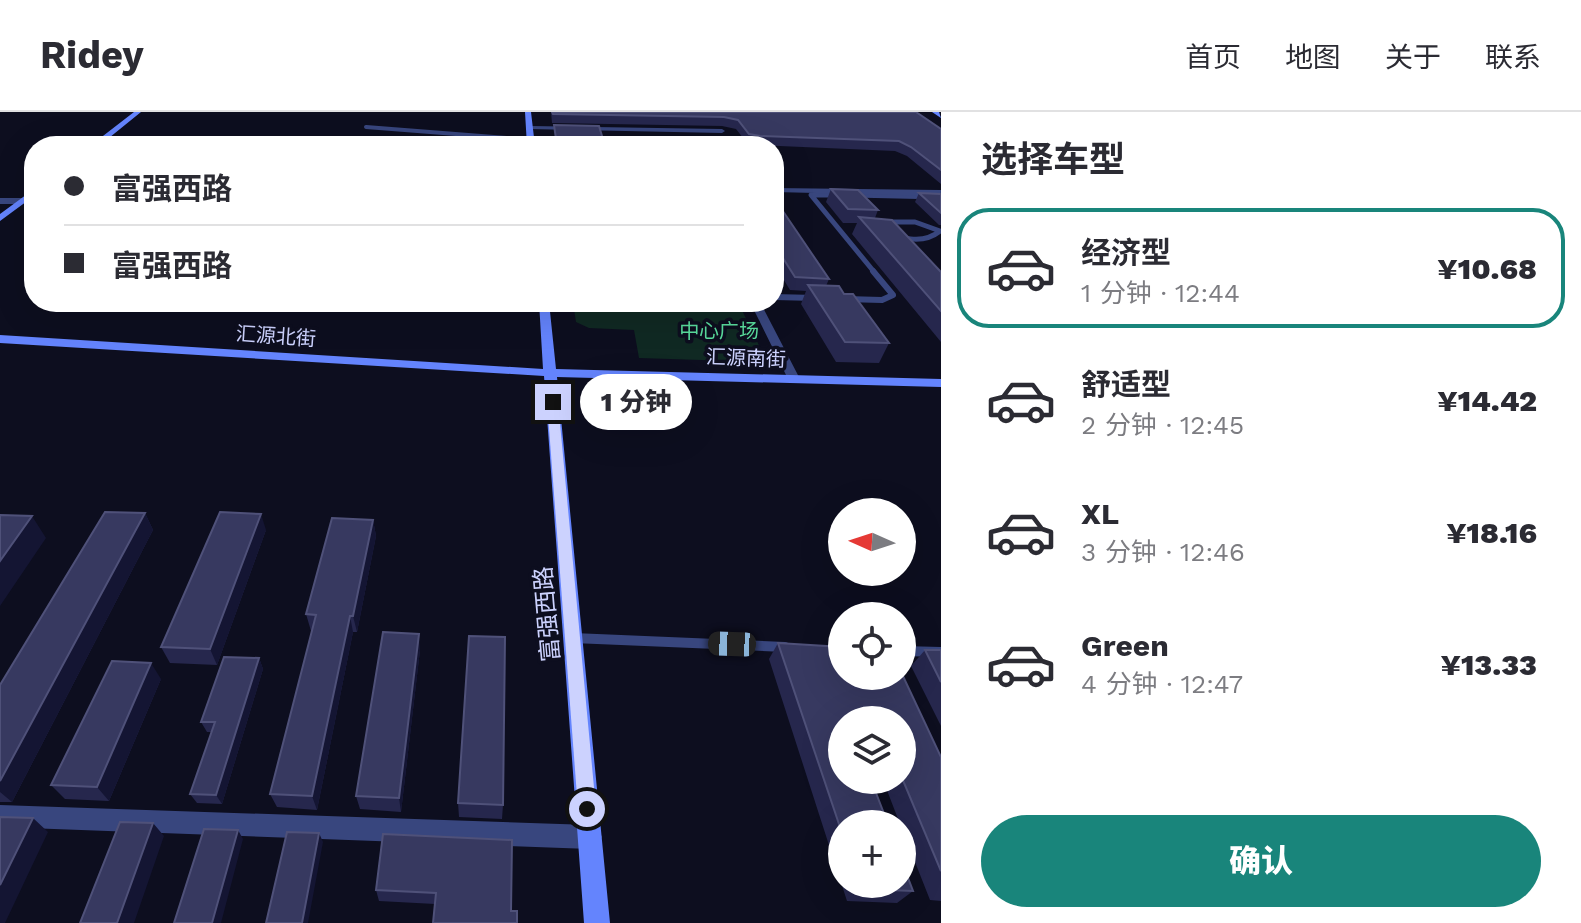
<!DOCTYPE html>
<html lang="zh">
<meta charset="utf-8">
<style>
body{margin:0;font-family:"Work Sans","Noto Sans SC",sans-serif;background:#f2f2f3;color:#2b2b33;height:100vh;display:flex;flex-direction:column;font-size:30px;white-space:nowrap}
*{box-sizing:border-box;margin:0}
p{font-size:26px;color:#7c7c81}
.icon{flex:none;width:44px;height:44px;fill:none;stroke:currentColor;stroke-width:2;stroke-linecap:round;stroke-linejoin:round}
.map{position:relative;flex:1;overflow:hidden}
.drawer{display:flex;flex-direction:column;background:#fff;width:640px}
.drawer>*{flex:none}
.top-card{position:absolute;left:24px;top:24px;width:760px;height:176px;border-radius:32px;box-shadow:0 8px 32px #0002;display:grid;align-content:center;height:176px;padding:0 40px;background:#fff}
.needle{width:52px;rotate:273deg}
.controls{position:absolute;left:828px;top:386px;display:grid;gap:16px}
.controls a{display:grid;place-items:center;width:88px;height:88px;border-radius:50%;background:#fff;box-shadow:0 8px 32px #0002;font-size:40px}
.end{position:absolute;width:36px;height:36px;margin:-18px;border:10px solid #ccd2fe;background:#111;box-shadow:0 0 0 4px #111}
.from{border-radius:50%}
.bubble{position:absolute;height:56px;border-radius:28px;background:#fff;box-shadow:0 8px 32px #0002;font-size:26px;font-weight:800;line-height:56px;text-align:center}
.car{position:absolute;width:24px;height:48px;margin:-24px -12px;border-radius:10px;box-shadow:0 0 6px 2px #0007;background:linear-gradient(#222 24%,#8ab4d8 0 40%,#222 0 76%,#8ab4d8 0 86%,#222 0)}
.top-card b{display:flex;align-items:center;gap:28px;height:76px;font-size:30px}
.top-card b+b{border-top:2px solid #e1e1e2}
.top-card i{width:20px;height:20px;background:#2b2b33}
ul{padding:0;list-style:none}
li{display:flex;align-items:center;gap:24px;height:120px;margin:0 16px 12px;padding:0 24px;border:4px solid transparent;border-radius:32px}
li div{flex:1}
li b{display:block;font-size:30px}
li em{font-style:normal;font-weight:800}
li.active{border-color:#19857b}
li>.icon{width:72px;height:72px;stroke-width:1.5}
h2{padding:0 40px;font-size:36px;line-height:96px}
.action{display:flex;gap:16px;margin-top:auto;padding:16px 40px}
.action a{flex:1;height:92px;border-radius:48px;background:#19857b;color:#fff;font-size:32px;font-weight:800;line-height:92px;text-align:center}
header{display:flex;align-items:center;gap:48px;box-sizing:border-box;height:112px;padding:0 40px;background:#fff;border-bottom:2px solid #e1e1e2}
header strong{font-size:38px}
nav{display:flex;gap:44px;margin-inline-start:auto;font-size:28px}
main{display:flex;flex:1;min-height:0}
.map>svg:first-child{display:block}
.green{fill:#102923}
.lines{fill:none;stroke-linecap:round;stroke-linejoin:round}
.lane-far3{stroke:#38467e;stroke-width:4}
.lane-far2{stroke:#38467e;stroke-width:5}
.lane-far1{stroke:#38467e;stroke-width:6}
.lane{stroke:#38467e;stroke-width:10}
.street{fill:#38467e;fill-rule:evenodd}
.secondary{fill:#6484fd;fill-rule:evenodd}
.wall{fill:#26274d}
.shaded-wall{fill:#141533}
.building{fill:#373960;stroke:#4f5179;stroke-width:2}
.route{fill:#ccd2fe}
.labels{text-anchor:middle;dominant-baseline:central;stroke-width:7;stroke-linejoin:round;paint-order:stroke}
.far-park-label{font-size:20px;fill:#5add9e;stroke:#0d0e1f}
.far-street-label{font-size:20px;fill:#ccd2fe;stroke:#0d0e1f}
.street-label{font-size:24px;fill:#ccd2fe;stroke:#0d0e1f}
</style>
<header>
<strong>Ridey</strong>
<nav><a>首页</a><a>地图</a><a>关于</a><a>联系</a></nav>
</header>
<main>
<div class="map">
<svg width="941" height="811" viewBox="0 0 941 811">
<rect width="100%" height="100%" fill="#0d0e1f"/>
<path class="green" d="M573,190H738L767,250L639,246L634,218L589,216L576,210Z"/>
<g class="lines">
<path class="lane-far3" d="M366,15L531,28"/>
<path class="lane-far2" d="M838,83H811L875,161
M853,83L941,85
M892,110H915L940,119C923,133 898,127 881,116Z"/>
<path class="lane-far1" d="M774,185L815,186
M845,187L882,188L893,183L873,159"/>
<path class="lane" d="M573,526L785,535
M902,539L941,540"/>
<path class="street" d="M530,14L722,17L725,19L722,21L528,17Z
M774,76L941,78V84L774,80Z
M0,86H22L26,89L22,92H0Z
M750,190H760L800,267L799,270L794,271L788,267Z
M0,693L590,713L598,717L602,725L598,733L590,737L0,715Z"/>
<path class="secondary" d="M134,0H141L99,34H90Z
M525,0H531L535,34H527Z
M932,0H939L941,6Z
M34,77V84L0,109V102Z
M539,190H549L556,257L941,267V275L557,265L610,811H584L544,264L0,231V223L543,257Z"/>
</g>
<path class="wall" d="M551,0H916L941,17V72L907,44L895,39L757,33L747,31L736,17L722,14L552,11Z
M831,77L878,98L875,106L941,160V230L852,122L857,111H843L826,90Z
M919,81L941,82V113H939L915,90Z
M774,86L829,167L826,174L844,182L889,231L879,251L836,250L801,192L806,179L790,178L774,152Z
M145,401L153,418L12,690H0V573Z
M373,408L376,424L357,520H353L317,698L277,695L270,682L312,519H311L306,502Z
M266,418L217,553L170,551L161,535Z
M778,531L842,535V564H902V562L941,645V789L930,788L902,717V712H900L883,668H902V608H842V668H871L888,712H842V772H902V750L913,779L897,791L847,789L769,547Z
M420,538L401,700L360,697L356,684Z
M925,538H941V614L911,554Z
M259,546L263,557L222,692L197,691L190,682L212,620H207L201,610Z
M161,567L109,689L65,687L51,673Z
M458,691L503,693L502,707L459,705Z
M383,722L511,799L435,792L379,789L376,778Z"/>
<path class="shaded-wall" d="M145,401L153,418L12,690L0,680V669Z
M261,402L266,418L217,553L210,537Z
M32,404L46,426L0,494V449Z
M373,408L376,424L357,520L353,504Z
M350,504L353,520L317,698L312,684Z
M419,522L420,538L401,700L399,686Z
M259,546L263,557L222,692L216,683Z
M151,551L161,567L109,689L97,675Z
M33,706L48,720L5,811H0V773Z
M153,711L164,724L134,811H117Z
M238,718L243,727L221,811H212Z
M319,721L323,730L308,811H302Z"/>
<path class="building" d="M552,0H916L941,17V58L911,35L899,29L760,24L749,22L738,8L724,5L553,2Z
M554,13L599,14L605,34H557Z
M831,77L858,78L878,98L848,97Z
M919,81L941,82V101Z
M774,86L829,167L795,165L774,132Z
M859,105L892,108L941,160V199Z
M808,173L839,174L844,182H853L889,231L845,230Z
M105,400L145,401L0,669V573Z
M220,400L261,402L210,537L161,535Z
M0,403L32,404L0,449Z
M332,406L373,408L353,504H350L312,684L270,682L316,503L306,502Z
M383,520L419,522L399,686L356,684Z
M469,524L505,525L503,693L458,691Z
M778,531L842,535V564H902V562L941,645V759L902,666V608H842V668H871L888,712H842V721Z
M925,538H941V570Z
M224,545L259,546L216,683L190,682L215,610H201Z
M112,549L151,551L97,675L51,673Z
M0,705L33,706L0,773Z
M120,710L153,711L117,811H80Z
M204,717L238,718L212,811H174Z
M287,720L319,721L302,811H266Z
M383,722L512,728L511,799H517V811H433L436,781L376,778Z
M902,750L913,779L861,777L859,772H902Z"/>
<path class="route" d="M553,286L558,290L596,697L594,703L587,706L580,703L578,697L547,290Z"/>
<g class="labels">
<g class="far-park-label">
<text x="719" y="219">中心广场</text>
</g>
<g class="far-street-label">
<text transform="translate(276 224) rotate(4)">汇源北街</text>
<text transform="translate(746 246) rotate(2)">汇源南街</text>
</g>
<g class="street-label">
<text transform="translate(547 502) rotate(-95)">富强西路</text>
</g>
</g>
</svg>
<div class="controls">
<a><svg class="needle" viewBox="-14 -14 28 28"><path d="M0-13l5 13h-10z" fill="#e53935"/><path d="M0 13l5-13h-10z" fill="#7c7c81"/></svg></a>
<a><svg class="icon" aria-label="locate" viewBox="0 0 24 24"><circle cx="12" cy="12" r="6"/><path d="M12 2v4M12 18v4M2 12h4M18 12h4"/></svg></a>
<a><svg class="icon" aria-label="layers" viewBox="0 0 24 24"><path d="M12 4l9 5-9 5-9-5zM3 14l9 5 9-5"/></svg></a>
<a>+</a>
</div>
<i class="end from" style="left:587px;top:697px"></i>
<i class="end" style="left:553px;top:290px"></i>
<div class="bubble" style="left:580px;top:262px;width:112px">1 分钟</div>
<i class="car" style="left:732px;top:532px;rotate:272deg"></i>
<div class="top-card">
<b><i class="from"></i>富强西路</b>
<b><i></i>富强西路</b>
</div>
</div>
<section class="drawer">
<h2>选择车型</h2>
<ul>
<li class="active"><svg class="icon" aria-label="car" viewBox="0 0 24 24"><path d="M5 17H2v-5l4-1 3-4h7l3 4 3 1v5h-3M9 17h6M6 11h13"/><circle cx="7" cy="17" r="2"/><circle cx="17" cy="17" r="2"/></svg><div><b>经济型</b><p>1 分钟 · 12:44</p></div><em>¥10.68</em></li>
<li><svg class="icon" aria-label="car" viewBox="0 0 24 24"><path d="M5 17H2v-5l4-1 3-4h7l3 4 3 1v5h-3M9 17h6M6 11h13"/><circle cx="7" cy="17" r="2"/><circle cx="17" cy="17" r="2"/></svg><div><b>舒适型</b><p>2 分钟 · 12:45</p></div><em>¥14.42</em></li>
<li><svg class="icon" aria-label="car" viewBox="0 0 24 24"><path d="M5 17H2v-5l4-1 3-4h7l3 4 3 1v5h-3M9 17h6M6 11h13"/><circle cx="7" cy="17" r="2"/><circle cx="17" cy="17" r="2"/></svg><div><b>XL</b><p>3 分钟 · 12:46</p></div><em>¥18.16</em></li>
<li><svg class="icon" aria-label="car" viewBox="0 0 24 24"><path d="M5 17H2v-5l4-1 3-4h7l3 4 3 1v5h-3M9 17h6M6 11h13"/><circle cx="7" cy="17" r="2"/><circle cx="17" cy="17" r="2"/></svg><div><b>Green</b><p>4 分钟 · 12:47</p></div><em>¥13.33</em></li>
</ul>
<div class="action"><a>确认</a></div>
</section>
</main>
